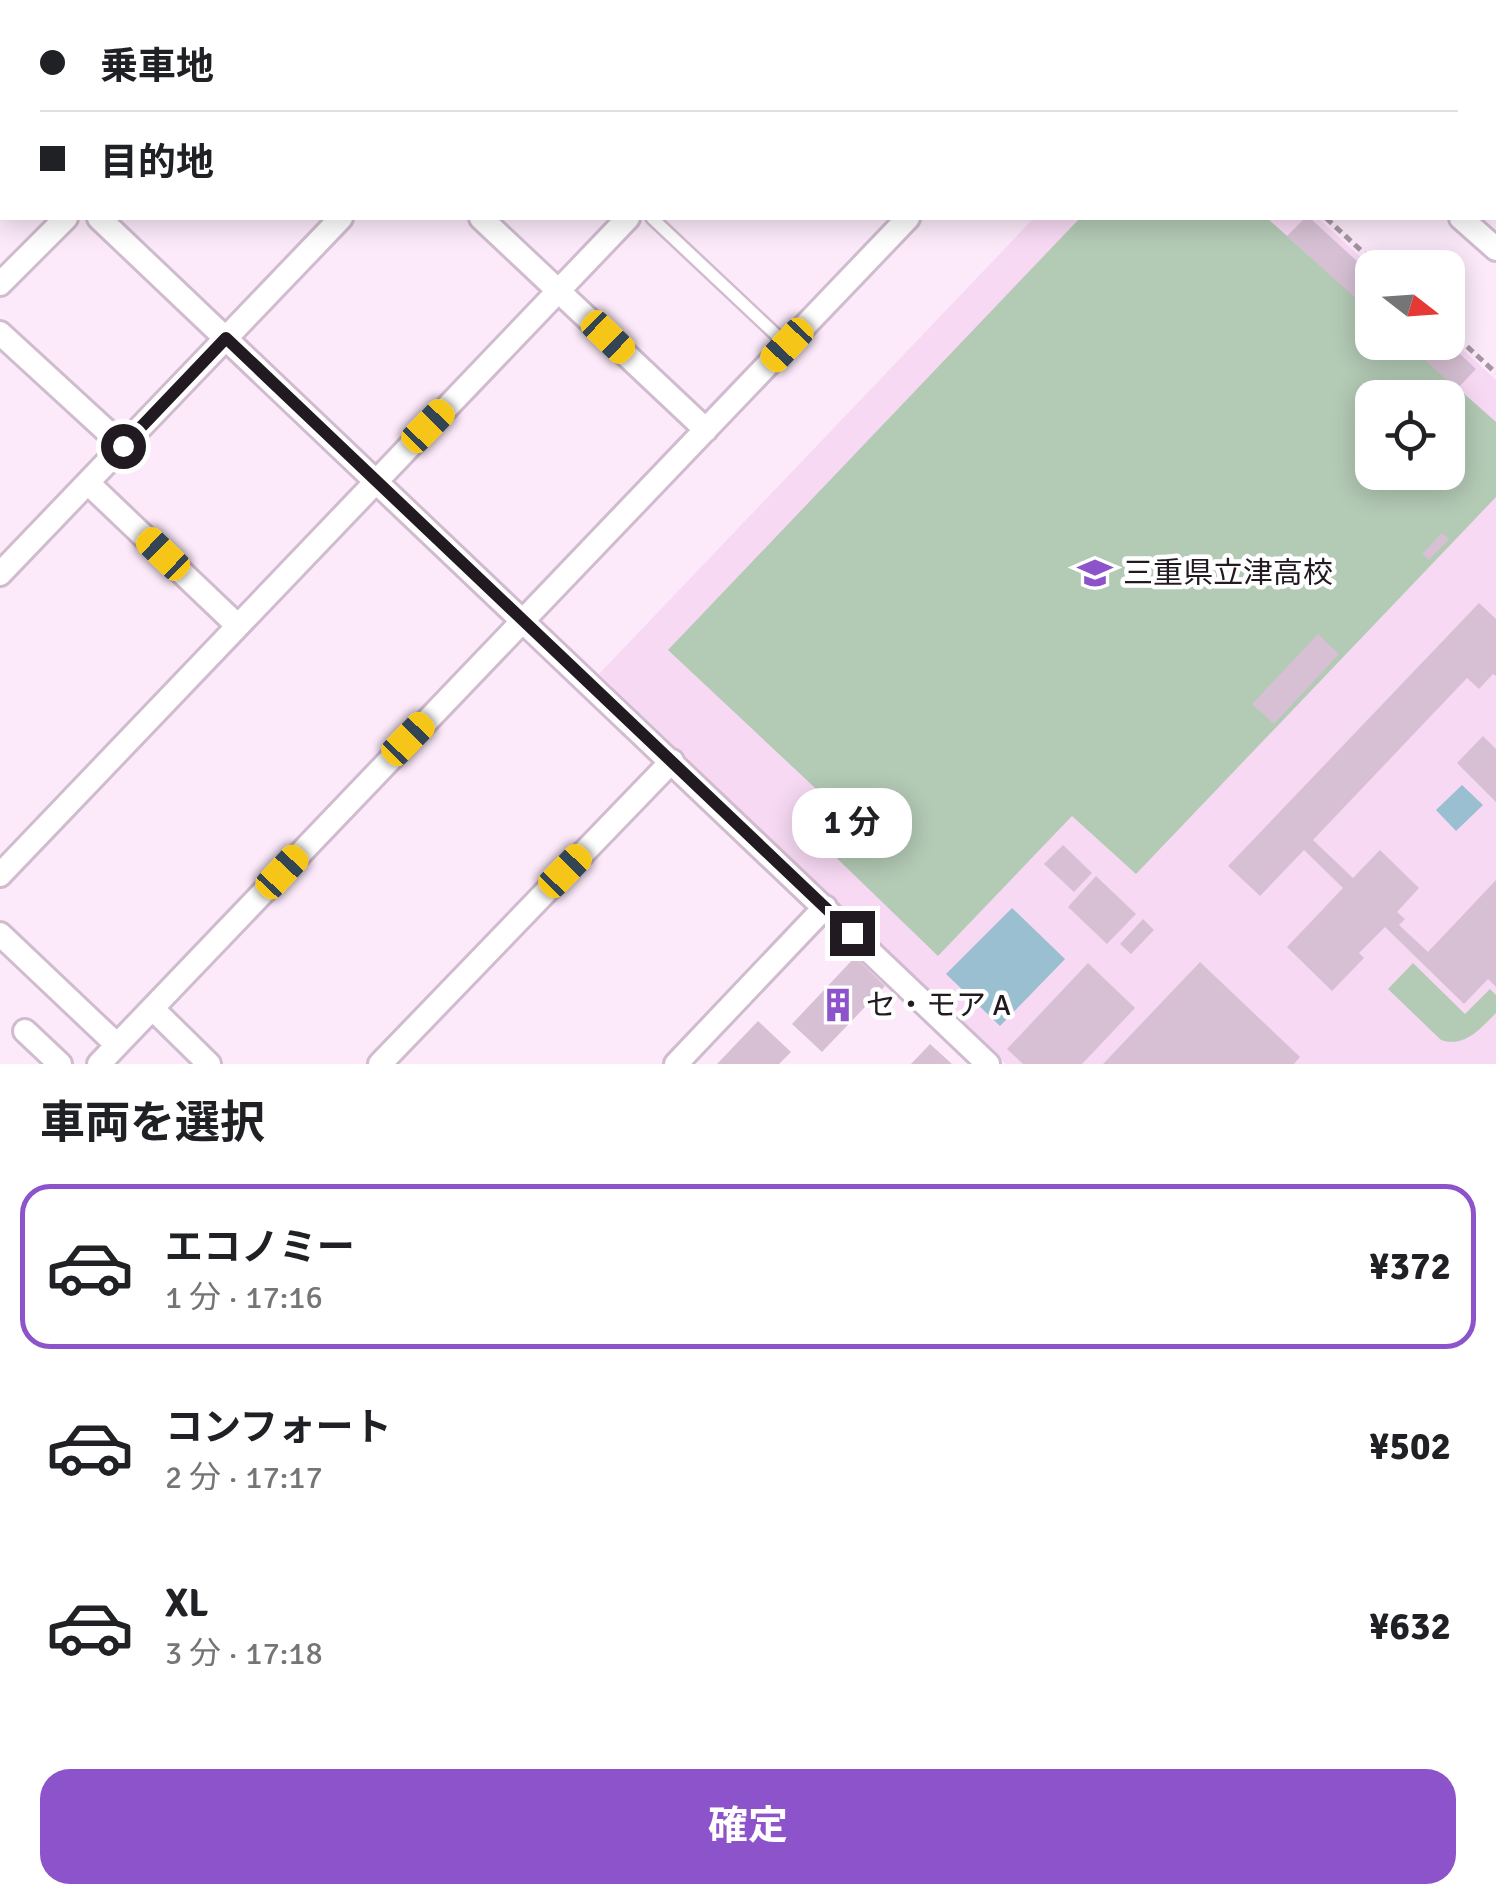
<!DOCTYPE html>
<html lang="ja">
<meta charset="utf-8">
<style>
body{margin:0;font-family:Signika,"Noto Sans JP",sans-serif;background:#f6f6f6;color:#202124;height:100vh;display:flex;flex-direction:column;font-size:38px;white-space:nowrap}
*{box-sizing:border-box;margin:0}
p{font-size:32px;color:#757577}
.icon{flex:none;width:55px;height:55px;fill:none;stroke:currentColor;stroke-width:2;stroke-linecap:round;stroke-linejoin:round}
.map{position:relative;height:1064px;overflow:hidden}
.sheet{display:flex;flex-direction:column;background:#fff;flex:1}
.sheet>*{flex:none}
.top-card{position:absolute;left:0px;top:0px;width:1498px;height:220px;box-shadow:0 5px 25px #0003;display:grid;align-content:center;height:220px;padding:0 40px;background:#fff}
.needle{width:65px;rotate:107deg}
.controls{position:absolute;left:1355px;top:250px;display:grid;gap:20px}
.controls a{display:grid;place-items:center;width:110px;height:110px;border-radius:20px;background:#fff;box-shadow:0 5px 25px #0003;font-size:50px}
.end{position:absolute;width:45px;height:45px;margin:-22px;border:12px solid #221a21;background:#fff;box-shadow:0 0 0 5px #fff}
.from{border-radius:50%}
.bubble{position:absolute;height:70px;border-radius:30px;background:#fff;box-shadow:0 5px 25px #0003;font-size:32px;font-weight:700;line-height:70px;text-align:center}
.car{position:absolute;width:30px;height:60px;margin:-30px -15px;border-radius:12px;box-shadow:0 0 8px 2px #0007;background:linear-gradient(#f5c518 24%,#345 0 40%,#f5c518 0 76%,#345 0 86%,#f5c518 0)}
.top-card b{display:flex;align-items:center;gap:35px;height:95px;font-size:38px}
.top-card b+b{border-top:2px solid #e0e0e0}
.top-card i{width:25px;height:25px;background:#202124}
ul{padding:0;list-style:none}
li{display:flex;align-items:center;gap:30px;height:165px;margin:0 20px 15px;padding:0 20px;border:5px solid transparent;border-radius:30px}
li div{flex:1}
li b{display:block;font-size:38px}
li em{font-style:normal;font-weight:700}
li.on{border-color:#8d53ca}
li>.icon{width:90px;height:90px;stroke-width:1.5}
h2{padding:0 40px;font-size:45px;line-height:120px}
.primary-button{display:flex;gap:20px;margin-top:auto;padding:20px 40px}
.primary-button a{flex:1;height:115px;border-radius:30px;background:#8d53ca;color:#fff;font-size:40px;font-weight:700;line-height:115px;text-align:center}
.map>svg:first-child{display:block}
.built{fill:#f7d9f3;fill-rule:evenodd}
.green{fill:#b3cab5;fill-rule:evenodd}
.water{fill:#99bfd1}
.building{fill:#d7c0d4}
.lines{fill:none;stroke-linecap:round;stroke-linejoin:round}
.lane-casing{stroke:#d1bbcf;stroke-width:16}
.street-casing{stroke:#d1bbcf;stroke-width:28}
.path{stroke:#a496a2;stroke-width:5;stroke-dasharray:8 5;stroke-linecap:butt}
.lane{stroke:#fff;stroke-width:11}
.street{stroke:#fff;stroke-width:22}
.route{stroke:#221a21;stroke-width:12}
.labels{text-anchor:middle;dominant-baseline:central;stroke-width:9;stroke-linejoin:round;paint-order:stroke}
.poi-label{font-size:30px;fill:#221a21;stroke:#fff;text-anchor:start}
</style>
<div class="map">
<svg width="1496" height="1064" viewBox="0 0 1496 1064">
<rect width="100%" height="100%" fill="#fceafa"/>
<path class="built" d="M1034,218H1318L1372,268V342H1448V336L1496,380V1064H1006L599,674ZM1372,398H1448V472H1372Z"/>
<path class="green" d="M1080,218H1267L1372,312V342L1407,343L1496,422V497L1136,874L1072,816L938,956L820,842L845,816L668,650ZM1372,398H1448V472H1372Z
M1413,963L1465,1014L1490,989L1496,995V1013C1481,1028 1465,1048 1441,1040L1388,989Z"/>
<path class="water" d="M1462,785L1483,805L1456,831L1436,810Z
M1012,908L1065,959L1000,1026L946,974Z"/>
<path class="building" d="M1305,218H1310L1372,275V313L1287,236Z
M1405,342H1447L1476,369L1457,389Z
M1442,533L1449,539L1429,560L1422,554Z
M1479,603L1496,619V676L1493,674L1479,689L1467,678L1313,840L1353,878L1380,850L1419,888L1397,912L1405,919L1399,925L1428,952L1496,880V987L1488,979L1464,1004L1385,927L1359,953L1364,958L1332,991L1287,947L1343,888L1304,850L1260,896L1228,866Z
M1318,634L1339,654L1274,724L1252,704Z
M1483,736L1496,749V802L1457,763Z
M1063,845L1092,873L1074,892L1044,864Z
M1096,876L1136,914L1107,944L1068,907Z
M1143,919L1154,930L1131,954L1120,944Z
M855,957L885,986L822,1052L792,1024Z
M1200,962L1300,1057L1294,1064H1103Z
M1088,963L1135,1008L1082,1064H1023L1007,1049Z
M758,1021L791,1052L779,1064H717Z
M930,1044L952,1064H911Z"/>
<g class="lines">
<g class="lane-casing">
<path id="lane" d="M162,0L165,2
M791,0L793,2
M652,218L787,345"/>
</g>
<g class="street-casing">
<path id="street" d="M1112,0L1115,2
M271,2L273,0
M546,2L549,0
M834,2L836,0
M1347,2L1350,0
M0,121L2,123
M99,218L988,1064
M481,218L706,430
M1461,218L1496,249
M0,284L66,218
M0,333L123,446
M88,483L238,626
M0,574L341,218
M0,875L628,218
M0,934L117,1045
M153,1009L209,1064
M25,1031L60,1064
M99,1064L908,218
M380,1064L672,761
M676,1064L825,907"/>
</g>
<path class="path" d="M1326,218L1380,268
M1448,329L1496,373"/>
<use href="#lane" class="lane"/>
<use href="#street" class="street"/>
</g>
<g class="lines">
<path class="route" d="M123,446L226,338L852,933"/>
</g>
<defs>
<g id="school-bare" transform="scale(2.7)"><path d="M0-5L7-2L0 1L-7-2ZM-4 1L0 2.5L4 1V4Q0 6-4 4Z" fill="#8d53ca" stroke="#fff" stroke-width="2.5" paint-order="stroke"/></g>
<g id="building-bare" transform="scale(2.7)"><path d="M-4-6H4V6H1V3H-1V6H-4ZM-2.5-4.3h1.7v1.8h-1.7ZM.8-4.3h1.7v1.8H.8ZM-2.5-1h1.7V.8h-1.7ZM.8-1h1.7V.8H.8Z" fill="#8d53ca" stroke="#fff" stroke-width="2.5" paint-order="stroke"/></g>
</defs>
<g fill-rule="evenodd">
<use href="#school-bare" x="1095" y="573"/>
<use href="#building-bare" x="838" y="1005"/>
</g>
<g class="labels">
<g class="poi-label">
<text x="1123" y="573">三重県立津高校</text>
<text x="866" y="1005">セ・モア A</text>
</g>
</g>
</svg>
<div class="controls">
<a><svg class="needle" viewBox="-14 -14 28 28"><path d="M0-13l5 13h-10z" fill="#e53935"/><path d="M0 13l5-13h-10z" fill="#757577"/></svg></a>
<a><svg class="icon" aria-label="locate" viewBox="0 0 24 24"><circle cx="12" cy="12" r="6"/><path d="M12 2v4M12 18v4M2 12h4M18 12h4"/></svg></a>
</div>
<i class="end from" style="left:123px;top:446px"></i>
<i class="end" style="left:852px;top:933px"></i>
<div class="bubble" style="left:792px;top:788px;width:120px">1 分</div>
<i class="car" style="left:608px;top:337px;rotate:134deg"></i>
<i class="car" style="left:787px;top:345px;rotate:223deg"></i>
<i class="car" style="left:428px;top:426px;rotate:44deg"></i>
<i class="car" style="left:163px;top:554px;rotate:314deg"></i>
<i class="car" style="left:408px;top:739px;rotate:44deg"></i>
<i class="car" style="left:565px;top:871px;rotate:44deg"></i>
<i class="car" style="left:282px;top:872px;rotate:43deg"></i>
<div class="top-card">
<b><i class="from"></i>乗車地</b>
<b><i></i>目的地</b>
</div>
</div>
<section class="sheet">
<h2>車両を選択</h2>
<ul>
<li class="on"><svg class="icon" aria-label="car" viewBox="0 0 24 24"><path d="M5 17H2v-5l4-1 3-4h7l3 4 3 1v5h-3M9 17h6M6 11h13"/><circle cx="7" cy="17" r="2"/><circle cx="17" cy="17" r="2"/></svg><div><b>エコノミー</b><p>1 分 · 17:16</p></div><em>¥372</em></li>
<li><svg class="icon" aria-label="car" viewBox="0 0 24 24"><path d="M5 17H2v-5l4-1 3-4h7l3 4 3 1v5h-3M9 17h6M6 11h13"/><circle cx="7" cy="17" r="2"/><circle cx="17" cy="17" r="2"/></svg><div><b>コンフォート</b><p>2 分 · 17:17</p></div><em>¥502</em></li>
<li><svg class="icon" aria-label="car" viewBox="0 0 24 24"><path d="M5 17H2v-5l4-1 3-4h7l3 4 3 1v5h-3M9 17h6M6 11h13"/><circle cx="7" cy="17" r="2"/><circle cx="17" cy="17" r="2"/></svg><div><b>XL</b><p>3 分 · 17:18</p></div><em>¥632</em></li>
</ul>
<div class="primary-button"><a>確定</a></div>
</section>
